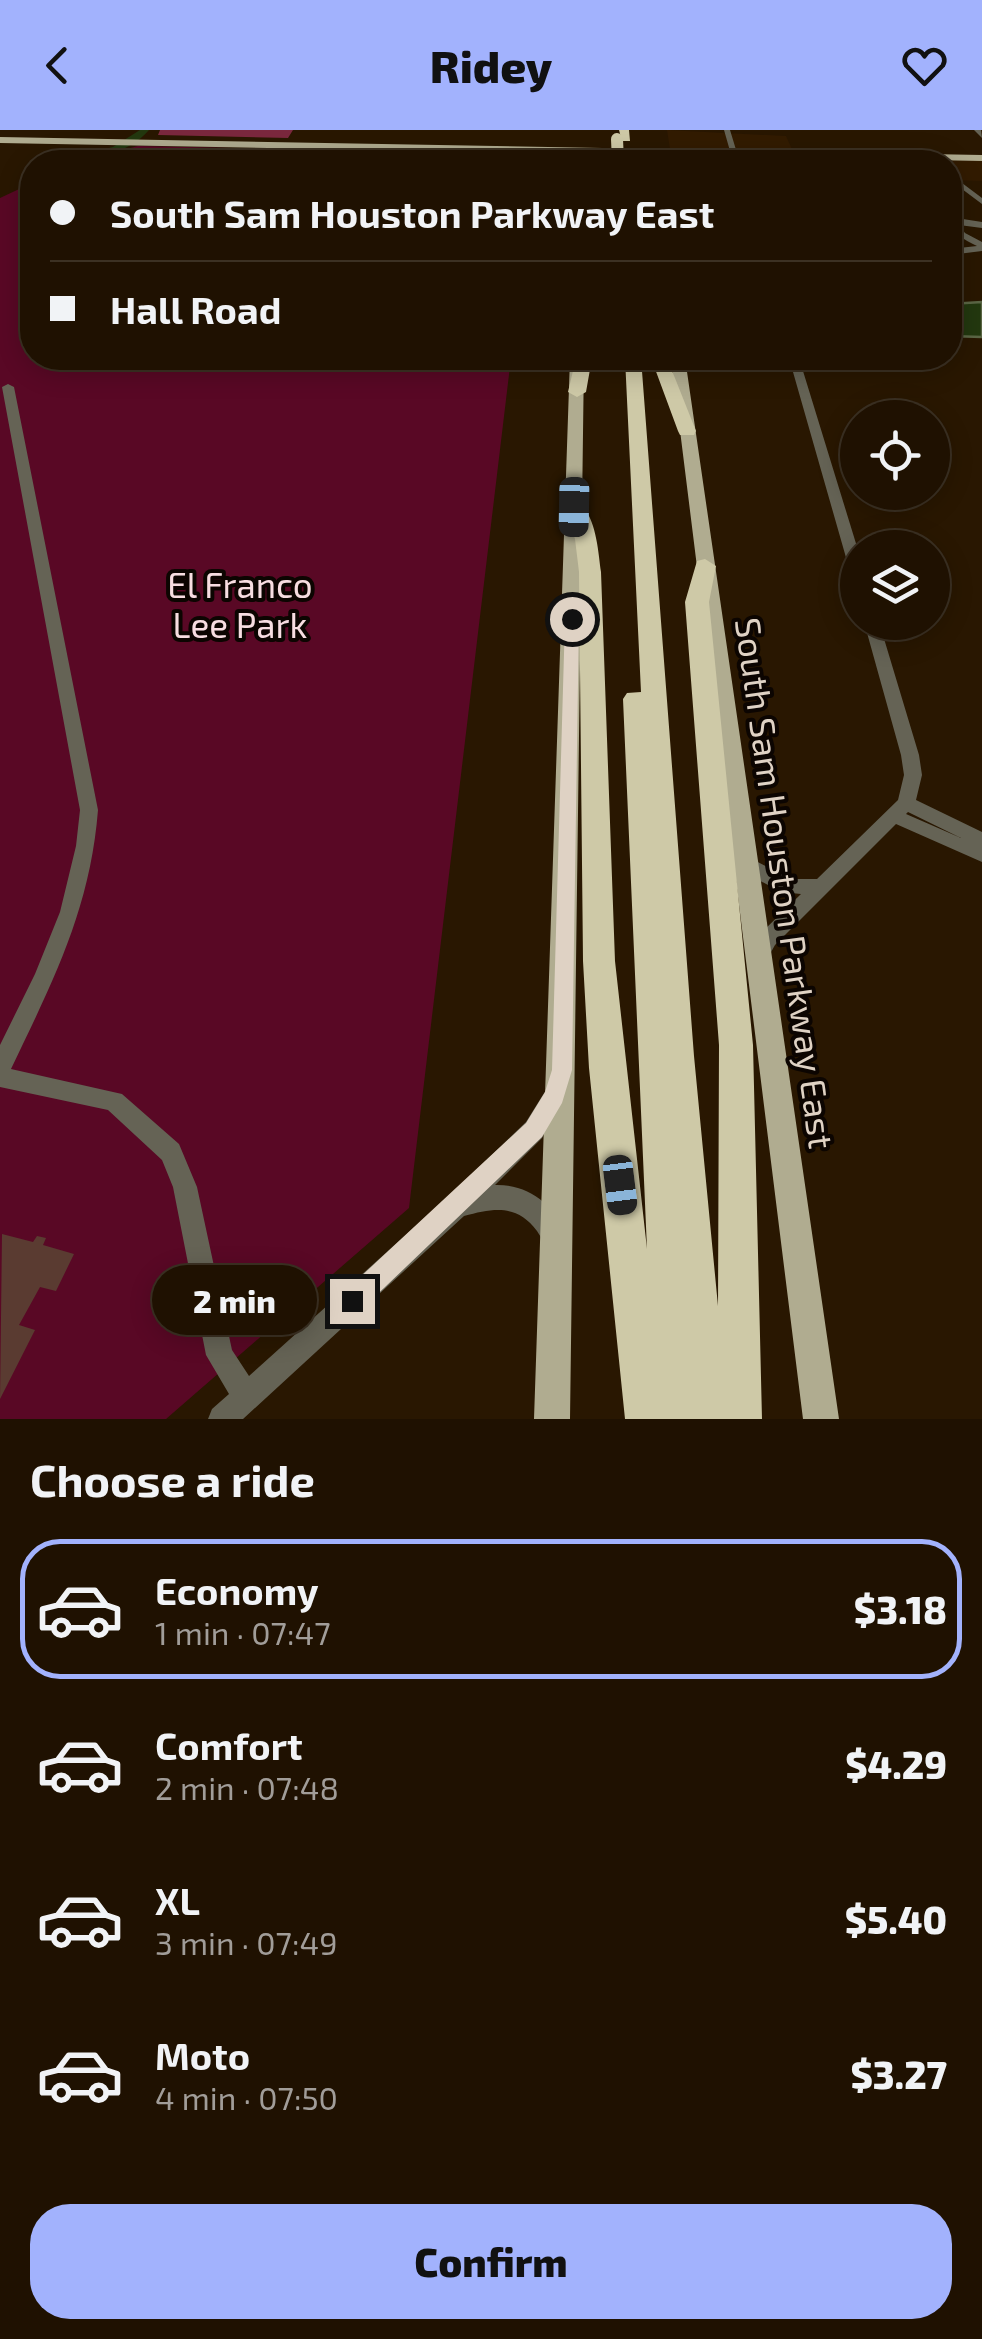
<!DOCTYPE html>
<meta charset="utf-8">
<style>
body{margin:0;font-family:"Exo 2",sans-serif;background:#2c1f10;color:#f1f3f6;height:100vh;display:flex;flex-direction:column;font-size:38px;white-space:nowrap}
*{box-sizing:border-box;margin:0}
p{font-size:32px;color:#a19d99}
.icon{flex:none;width:55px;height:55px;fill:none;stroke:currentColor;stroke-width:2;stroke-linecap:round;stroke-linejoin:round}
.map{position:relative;height:1289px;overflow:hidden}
.drawer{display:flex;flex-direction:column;background:#1f1101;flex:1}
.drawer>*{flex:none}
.guide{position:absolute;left:20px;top:20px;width:942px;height:220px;border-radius:40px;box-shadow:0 5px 25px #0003,0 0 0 2px #3c3123;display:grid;align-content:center;height:220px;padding:0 30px;background:#1f1101}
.buttons{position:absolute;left:840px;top:270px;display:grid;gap:20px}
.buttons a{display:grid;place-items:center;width:110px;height:110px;border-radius:50%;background:#1f1101;box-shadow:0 5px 25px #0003,0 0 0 2px #3c3123;font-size:50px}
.end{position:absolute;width:45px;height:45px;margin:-22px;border:12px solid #dfd2c4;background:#111;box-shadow:0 0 0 5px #111}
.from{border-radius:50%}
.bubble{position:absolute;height:70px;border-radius:35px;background:#1f1101;box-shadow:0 5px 25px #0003,0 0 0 2px #3c3123;font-size:32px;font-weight:800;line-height:70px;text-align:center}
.car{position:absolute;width:30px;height:60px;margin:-30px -15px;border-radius:12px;box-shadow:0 0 8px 2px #0007;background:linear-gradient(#222 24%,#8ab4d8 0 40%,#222 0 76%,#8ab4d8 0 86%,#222 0)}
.guide b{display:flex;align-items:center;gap:35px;height:95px;font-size:38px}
.guide b+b{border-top:2px solid #3c3123}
.guide i{width:25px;height:25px;background:#f1f3f6}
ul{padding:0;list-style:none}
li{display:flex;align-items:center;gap:30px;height:140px;margin:0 20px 15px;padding:0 10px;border:5px solid transparent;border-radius:40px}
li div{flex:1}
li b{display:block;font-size:38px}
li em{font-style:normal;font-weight:800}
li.on{border-color:#a2b2fd}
li>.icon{width:90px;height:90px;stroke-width:1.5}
h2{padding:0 30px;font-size:45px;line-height:120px}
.action{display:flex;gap:20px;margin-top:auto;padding:20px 30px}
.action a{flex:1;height:115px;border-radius:40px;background:#a2b2fd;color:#111;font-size:40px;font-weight:800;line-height:115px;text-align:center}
header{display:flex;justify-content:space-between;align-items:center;height:130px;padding:0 30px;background:#a2b2fd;color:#111;font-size:45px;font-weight:800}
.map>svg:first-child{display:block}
.built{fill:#321b00}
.green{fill:#590825}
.forest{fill:#7b283e}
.water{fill:#23380f;stroke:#5b6645;stroke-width:2.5}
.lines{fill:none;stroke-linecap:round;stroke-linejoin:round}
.river{fill:#23380f;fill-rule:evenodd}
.building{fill:#5a3b31}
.minor{fill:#656355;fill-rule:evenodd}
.major{fill:#b0ac90;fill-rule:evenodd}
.highway{fill:#cec9a7;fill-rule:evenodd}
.highway-bridge{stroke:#cec9a7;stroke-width:12}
.route{fill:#dfd2c4}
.labels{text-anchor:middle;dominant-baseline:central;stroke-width:8;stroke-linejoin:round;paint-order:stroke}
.park-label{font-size:35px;fill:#f7dde1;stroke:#0c0501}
.street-label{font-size:35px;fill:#dfd2c4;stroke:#0c0501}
</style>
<header><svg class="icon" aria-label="back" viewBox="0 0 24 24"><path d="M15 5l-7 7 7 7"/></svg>Ridey<svg class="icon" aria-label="heart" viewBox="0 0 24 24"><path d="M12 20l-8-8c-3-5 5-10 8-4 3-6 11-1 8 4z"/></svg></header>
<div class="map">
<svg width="982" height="1289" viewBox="0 0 982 1289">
<rect width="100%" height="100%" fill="#291701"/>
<path class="built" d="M667,0L786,6L796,28L982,31V51L950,50V32H672Z"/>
<path class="green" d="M138,16L277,19L267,32H76Z
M32,53V228H511L409,1078L166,1289H0V68Z"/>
<path class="forest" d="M160,0H293L288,8L158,5Z"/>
<path class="water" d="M982,172V207L950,206V174Z"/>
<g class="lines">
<path class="river" d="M140,0H149C128,25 83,34 51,32L113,17Z"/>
</g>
<path class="building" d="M2,1104L33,1112L37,1106L46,1108L43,1115L74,1124L56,1161L40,1157L19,1195L35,1200L0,1269Z"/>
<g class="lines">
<path class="minor" d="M724,0H730L737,23L730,21Z
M974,0H981L982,8Z
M927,21H933L941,32H934Z
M950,44L982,68V74L950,50Z
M950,87L982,92V98L959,95L965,103L982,112V121L950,125V119L977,116C964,109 950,104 950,87Z
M789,228H799L858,420V449L851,445Z
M8,254L14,257L98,680C90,780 53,851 11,939L122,964L179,1014L197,1057L232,1220L249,1246L449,1066L526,992L546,960L554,957L562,960L565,967L542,1008L495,1055C529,1054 554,1075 567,1105L563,1114L554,1118C544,1114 543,1110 537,1101C517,1074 494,1078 464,1086L243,1289H208L212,1279L229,1264L206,1225L173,1057L162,1030L108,980L0,957V915L35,844L60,782L76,716L80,680L2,257Z
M864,492H879L919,625L922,645L916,670L982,702V732L896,694L775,815L766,831L759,833L752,831L749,825L761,803L801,764L781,762L738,739L736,734L738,729H752L791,749H817L898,670L904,645L901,625ZM908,682L961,708L906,684Z"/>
<path class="major" d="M0,7L982,25V31L0,13Z
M570,228H584L570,1289H534Z
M671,228H685L839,1289H803Z"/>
<path class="highway" d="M619,0H629L630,11H622Z
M576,228H592L586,262L577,267L568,262Z
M625,228H641L694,926L718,1176L719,915L685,472L697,431L705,429L716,436L709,472L753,915L762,1289H625L589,938L583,831L579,442L575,409L564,377L574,371C596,379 598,421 601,442L615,831L647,1119L623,569L627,563L641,562Z
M651,228H667L696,301L694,305H680L678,301Z"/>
<path class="highway-bridge" d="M617,9L618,32"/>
</g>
<path class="route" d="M572,485L579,489L572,940L562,973L542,1007L361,1180L352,1183L343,1180L340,1171L343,1163L526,993L545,962L552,940L565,489Z"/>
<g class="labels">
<g class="park-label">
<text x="240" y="454">El Franco<tspan x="240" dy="40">Lee Park</tspan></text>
</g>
<g class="street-label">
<text transform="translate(786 753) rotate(82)">South Sam Houston Parkway East</text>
</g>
</g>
</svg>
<div class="buttons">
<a><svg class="icon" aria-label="locate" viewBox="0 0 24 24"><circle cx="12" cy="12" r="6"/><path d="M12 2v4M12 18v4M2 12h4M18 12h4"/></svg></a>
<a><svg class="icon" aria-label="layers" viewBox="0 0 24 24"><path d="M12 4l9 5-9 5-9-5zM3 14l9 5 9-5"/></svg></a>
</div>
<i class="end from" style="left:572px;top:489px"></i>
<i class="end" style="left:352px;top:1171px"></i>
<div class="bubble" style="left:152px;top:1135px;width:165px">2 min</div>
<i class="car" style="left:574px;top:377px;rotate:181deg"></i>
<i class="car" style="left:620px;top:1055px;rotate:173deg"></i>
<div class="guide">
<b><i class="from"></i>South Sam Houston Parkway East</b>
<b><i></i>Hall Road</b>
</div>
</div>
<section class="drawer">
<h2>Choose a ride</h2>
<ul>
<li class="on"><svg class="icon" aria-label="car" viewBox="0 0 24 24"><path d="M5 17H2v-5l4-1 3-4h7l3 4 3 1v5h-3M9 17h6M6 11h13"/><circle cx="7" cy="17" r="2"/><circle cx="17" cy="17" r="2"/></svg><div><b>Economy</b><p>1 min · 07:47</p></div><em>$3.18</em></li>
<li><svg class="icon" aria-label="car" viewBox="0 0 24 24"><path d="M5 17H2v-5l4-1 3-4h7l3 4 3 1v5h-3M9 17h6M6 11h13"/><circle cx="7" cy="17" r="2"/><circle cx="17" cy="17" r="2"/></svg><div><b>Comfort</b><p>2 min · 07:48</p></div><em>$4.29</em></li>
<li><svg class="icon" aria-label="car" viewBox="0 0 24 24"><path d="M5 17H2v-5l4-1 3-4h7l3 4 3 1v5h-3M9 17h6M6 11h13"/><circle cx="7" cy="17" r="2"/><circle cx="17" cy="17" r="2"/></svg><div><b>XL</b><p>3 min · 07:49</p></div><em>$5.40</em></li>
<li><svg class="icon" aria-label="car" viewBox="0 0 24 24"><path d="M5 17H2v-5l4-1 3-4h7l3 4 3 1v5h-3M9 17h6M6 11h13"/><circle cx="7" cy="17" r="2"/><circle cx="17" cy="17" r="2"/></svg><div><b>Moto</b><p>4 min · 07:50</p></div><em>$3.27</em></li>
</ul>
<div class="action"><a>Confirm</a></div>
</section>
